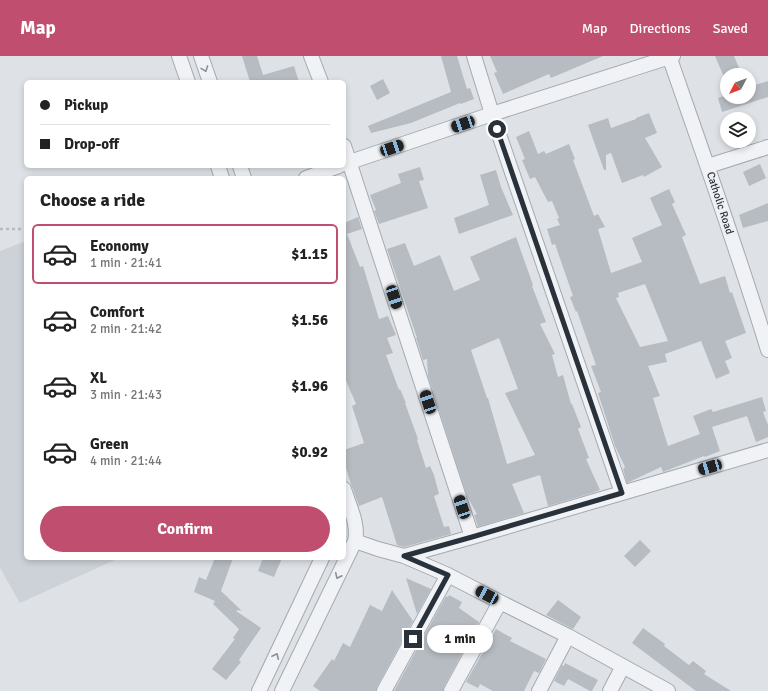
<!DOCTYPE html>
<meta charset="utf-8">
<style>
body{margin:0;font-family:Signika,sans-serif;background:#f2f2f2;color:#222;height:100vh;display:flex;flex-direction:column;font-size:15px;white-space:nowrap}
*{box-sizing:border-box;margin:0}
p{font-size:13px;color:#767676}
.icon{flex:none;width:22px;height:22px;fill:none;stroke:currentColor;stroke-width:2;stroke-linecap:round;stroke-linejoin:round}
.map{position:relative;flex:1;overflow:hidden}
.details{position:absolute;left:24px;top:120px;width:322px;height:384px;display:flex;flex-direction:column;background:#fff;border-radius:6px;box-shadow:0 2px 6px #0003}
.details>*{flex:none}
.hud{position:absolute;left:24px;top:24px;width:322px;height:88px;border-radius:6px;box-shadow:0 2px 6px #0003;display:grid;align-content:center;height:88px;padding:0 16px;background:#fff}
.needle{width:26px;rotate:229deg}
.buttons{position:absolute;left:720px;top:12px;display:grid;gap:8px}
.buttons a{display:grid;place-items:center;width:36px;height:36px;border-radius:50%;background:#fff;box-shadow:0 2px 6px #0003;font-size:20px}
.end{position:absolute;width:18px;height:18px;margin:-9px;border:5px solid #29323b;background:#fff;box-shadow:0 0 0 2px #fff}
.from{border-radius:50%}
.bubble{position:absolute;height:28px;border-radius:14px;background:#fff;box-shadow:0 2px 6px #0003;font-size:13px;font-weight:700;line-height:28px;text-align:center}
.car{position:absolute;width:12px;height:24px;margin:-12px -6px;border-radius:5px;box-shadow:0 0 3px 1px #0007;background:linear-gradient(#222 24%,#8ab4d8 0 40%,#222 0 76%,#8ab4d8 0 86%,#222 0)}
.hud b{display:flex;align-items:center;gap:14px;height:38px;font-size:15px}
.hud b+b{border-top:1px solid #e0e0e0}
.hud i{width:10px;height:10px;background:#222}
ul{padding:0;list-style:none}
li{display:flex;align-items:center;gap:12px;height:60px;margin:0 8px 6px;padding:0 8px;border:2px solid transparent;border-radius:6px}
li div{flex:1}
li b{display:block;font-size:15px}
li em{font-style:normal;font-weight:700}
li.current{border-color:#c04e6e}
li>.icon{width:36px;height:36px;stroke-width:1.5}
h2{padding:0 16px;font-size:18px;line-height:48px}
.primary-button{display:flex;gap:8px;margin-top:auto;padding:8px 16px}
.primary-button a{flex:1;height:46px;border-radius:24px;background:#c04e6e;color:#fff;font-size:16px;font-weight:700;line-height:46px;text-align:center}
header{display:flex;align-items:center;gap:24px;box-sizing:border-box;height:56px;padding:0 20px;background:#c04e6e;color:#fff}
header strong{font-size:19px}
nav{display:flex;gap:22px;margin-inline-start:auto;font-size:14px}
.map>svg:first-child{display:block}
.built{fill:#ccd2d7}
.building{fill:#b6bcc2;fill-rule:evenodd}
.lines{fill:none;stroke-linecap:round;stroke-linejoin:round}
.minor-casing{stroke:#a4aaaf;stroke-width:16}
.path{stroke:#b8bcc1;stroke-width:2.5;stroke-dasharray:3 3;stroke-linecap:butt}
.minor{stroke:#f0f2f5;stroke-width:14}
.oneway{stroke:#8c9298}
.route{stroke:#29323b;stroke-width:5}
.labels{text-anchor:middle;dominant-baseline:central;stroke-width:3;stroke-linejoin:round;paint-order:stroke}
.street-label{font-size:11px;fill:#29323b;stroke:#edf1f4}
</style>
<header>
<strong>Map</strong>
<nav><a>Map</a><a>Directions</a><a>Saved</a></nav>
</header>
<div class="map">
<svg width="768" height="635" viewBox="0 0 768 635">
<rect width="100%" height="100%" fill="#dee2e6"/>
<path class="built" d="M26,185V502H119L20,547L0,512V195Z"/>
<path class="building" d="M242,0H257L263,19L294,10L299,26H250Z
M441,0H457L467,33L470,32L474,43L461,48L460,47L411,67L371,77L368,70L451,36Z
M490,0H603L551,22L549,18L503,38L494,17L497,16Z
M715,0H734L742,19H727V28Z
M383,23L390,37L377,44L370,30Z
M768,25V41L722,56L718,42L727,39V41H749V31Z
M649,57L657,77L645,82L662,111L644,121L643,119L622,127L611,97L606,99V114H604L588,69L608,62L611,72L636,63V62Z
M529,75L538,98L544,95L546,98L569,88L575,103L573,104L594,160L598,158L605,171L598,173L611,217L642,206L632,182L662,169L650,142L669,133L675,146L672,148L686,179L682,181L700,228L725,220L730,237L732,236L746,277L725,285L732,302L725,305L730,317L716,323L701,285L665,298L667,306L648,310L660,340L653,342L668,390L700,378L693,360L711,353L713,356L762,341L766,355L763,356L768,369V381L756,386L747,360L712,371L720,395L705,401L704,400L663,416L661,411L627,427L623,413L625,411L615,390L598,337L601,336L591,310L596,309L577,255L576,256L570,241L573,240L555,188L552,189L547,173L560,169L557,163L559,162L552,145L548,146L535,121L530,123L522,104L525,103L516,81ZM645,228L668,285L640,291L616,242L619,241L618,237Z
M760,108L766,122L749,130L743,116Z
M420,111L424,124L419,125L428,152L379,168L374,155L376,154L370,139L401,127L398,118Z
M496,114L501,131L513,159L459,178L454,162L489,149L480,119Z
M768,147V165L743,172L739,159Z
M358,161L362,173L347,178L360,211L363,210L379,263L388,260L396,279L387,282L393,297L386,299L399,334L400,333L406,347H405L418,383L417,384L426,412L430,410L434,419L439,438L434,440L444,471L449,470L451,478L404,491L397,489L382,441L359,450L351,428L344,406V394L364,387L352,350L356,348L344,320V167Z
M516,181L533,229L532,230L546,266L540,268L555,298L552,299L558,321L563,319L571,348H572L581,371L578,373L589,402L586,403L600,434L592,437L548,450L540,419L512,428L524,457L478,471L474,459L477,458L467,440L428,320L427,303L423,304L416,282H417L387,193L405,187L414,210L440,199L454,235L480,224L470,201ZM499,282L518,333L505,337L535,399L507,408L488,342H487L471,294Z
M640,484L651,495L635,511L624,500Z
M215,502H233L221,535L242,555L238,554L236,555L261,572L239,604L241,606L226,624L212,613L235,583L233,582L239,573L213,548L215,545L194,536L199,521L206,524Z
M263,502H282L274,521L258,515Z
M406,522L431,533L417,558Z
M392,534L413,565L377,631L376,635H320L313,630L332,603L334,605L343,587L350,591L370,549L382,555Z
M449,539L462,546L459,552L479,566L444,631L443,635H394L446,540L448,541Z
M558,544L581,561L573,573L546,559Z
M643,572L665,588L664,590L689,609L693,605L706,615L704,618L731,635H696L632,587Z
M496,573L512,582L510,585L546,603L539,617L534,615L524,635H493L480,628L478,632L466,626Z
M565,607L598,624L592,635H590L568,623L564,630L554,625L562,609L564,610Z"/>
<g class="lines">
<g class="minor-casing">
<path id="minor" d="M179,0L188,26
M201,0L210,26
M311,0L321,26
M474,0L492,58L622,437L768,394
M669,0C703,98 738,195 768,294
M344,90L472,481
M344,108L492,58L673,0
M218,110L222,122
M240,110L244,122
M708,110L768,91
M306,122L339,110
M355,485L378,493L404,500L472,481L622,437
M404,500L448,519L500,546L568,580L668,635
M259,635L322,502
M282,635L355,485C359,468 349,450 344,433
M384,635L448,519
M451,635L500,546
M539,635L568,580
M610,635L623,610"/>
</g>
<path class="path" d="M0,173H26"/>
<use href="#minor" class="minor"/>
</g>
<defs><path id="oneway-chevron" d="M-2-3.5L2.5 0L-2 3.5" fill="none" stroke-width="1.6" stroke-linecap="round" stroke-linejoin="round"/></defs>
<g class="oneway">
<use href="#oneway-chevron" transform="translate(205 13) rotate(70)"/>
<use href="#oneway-chevron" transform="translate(338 520) rotate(116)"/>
<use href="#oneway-chevron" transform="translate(276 600) rotate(-65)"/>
</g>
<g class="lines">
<path class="route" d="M413,583L448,519L404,500L472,481L622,437L497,73"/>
</g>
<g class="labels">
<g class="street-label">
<text transform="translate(720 147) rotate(72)">Catholic Road</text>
</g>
</g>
</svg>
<div class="buttons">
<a><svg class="needle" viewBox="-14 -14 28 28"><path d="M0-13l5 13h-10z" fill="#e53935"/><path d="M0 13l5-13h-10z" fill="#767676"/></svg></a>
<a><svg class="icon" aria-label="layers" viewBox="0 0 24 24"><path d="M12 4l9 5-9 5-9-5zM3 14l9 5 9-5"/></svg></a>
</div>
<i class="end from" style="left:497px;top:73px"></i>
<i class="end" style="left:413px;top:583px"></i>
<div class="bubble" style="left:427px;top:569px;width:66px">1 min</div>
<i class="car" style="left:463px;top:68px;rotate:251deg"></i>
<i class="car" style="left:392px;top:92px;rotate:71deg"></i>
<i class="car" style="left:394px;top:241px;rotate:162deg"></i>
<i class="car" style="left:428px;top:346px;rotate:342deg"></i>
<i class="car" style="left:710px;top:411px;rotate:254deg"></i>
<i class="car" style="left:462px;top:451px;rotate:342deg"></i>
<i class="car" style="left:487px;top:539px;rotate:298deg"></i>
<div class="hud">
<b><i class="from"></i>Pickup</b>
<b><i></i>Drop-off</b>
</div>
<section class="details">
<h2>Choose a ride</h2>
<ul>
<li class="current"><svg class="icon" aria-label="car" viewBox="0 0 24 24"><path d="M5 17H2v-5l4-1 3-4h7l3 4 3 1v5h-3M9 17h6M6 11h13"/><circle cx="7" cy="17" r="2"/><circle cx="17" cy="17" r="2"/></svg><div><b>Economy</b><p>1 min · 21:41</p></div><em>$1.15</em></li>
<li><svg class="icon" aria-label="car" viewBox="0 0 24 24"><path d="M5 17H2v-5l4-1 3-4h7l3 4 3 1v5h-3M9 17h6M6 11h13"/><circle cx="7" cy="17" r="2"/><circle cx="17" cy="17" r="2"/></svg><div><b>Comfort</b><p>2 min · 21:42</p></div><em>$1.56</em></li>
<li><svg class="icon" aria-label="car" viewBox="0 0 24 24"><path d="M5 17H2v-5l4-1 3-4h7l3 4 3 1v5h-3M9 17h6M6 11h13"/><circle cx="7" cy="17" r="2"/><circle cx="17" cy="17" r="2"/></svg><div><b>XL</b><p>3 min · 21:43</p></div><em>$1.96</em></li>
<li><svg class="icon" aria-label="car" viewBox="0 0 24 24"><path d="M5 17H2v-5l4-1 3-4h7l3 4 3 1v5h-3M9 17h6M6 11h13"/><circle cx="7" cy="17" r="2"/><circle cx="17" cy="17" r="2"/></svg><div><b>Green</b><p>4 min · 21:44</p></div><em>$0.92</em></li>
</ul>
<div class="primary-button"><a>Confirm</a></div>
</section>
</div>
